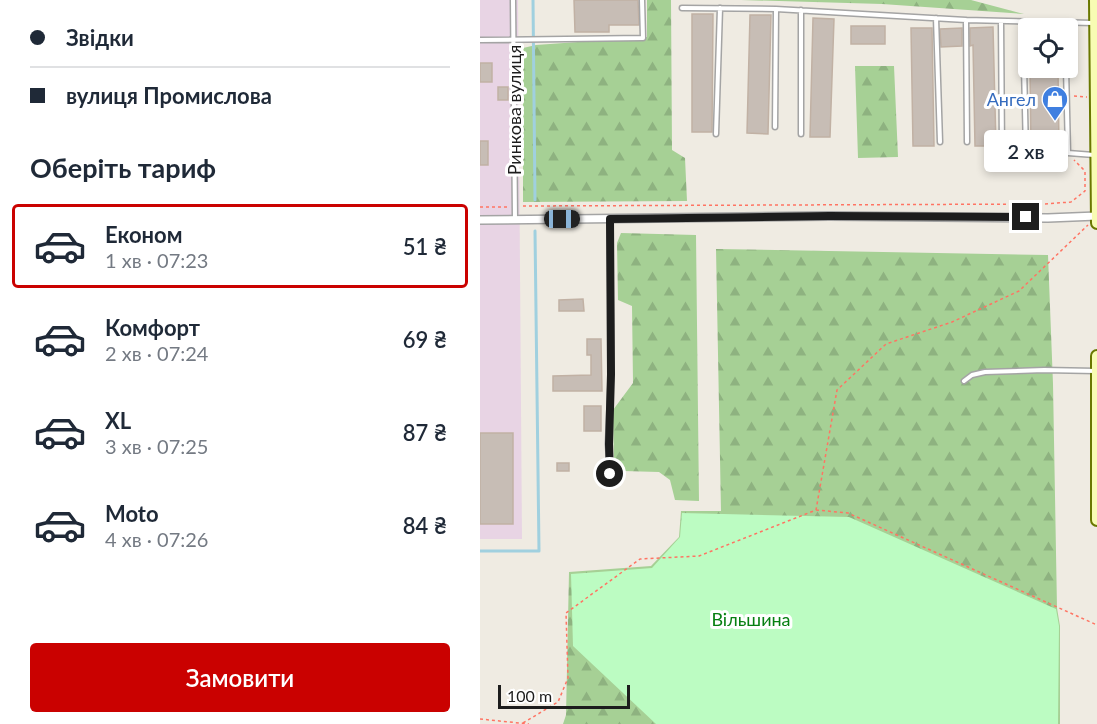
<!DOCTYPE html>
<html lang="uk">
<meta charset="utf-8">
<style>
body{margin:0;font-family:Lato,sans-serif;background:#f2f2f3;color:#1f2937;height:100vh;display:flex;flex-direction:column;font-size:22px;white-space:nowrap}
*{box-sizing:border-box;margin:0}
p{font-size:20px;color:#747a83}
.icon{flex:none;width:33px;height:33px;fill:none;stroke:currentColor;stroke-width:2;stroke-linecap:round;stroke-linejoin:round}
.map{position:relative;flex:1;overflow:hidden}
.panel{display:flex;flex-direction:column;background:#fff;width:480px}
.panel>*{flex:none}
.banner{display:grid;align-content:center;height:132px;padding:0 30px;background:#fff}
.fabs{position:absolute;left:538px;top:18px;display:grid;gap:12px}
.fabs a{display:grid;place-items:center;width:60px;height:60px;border-radius:6px;background:#fff;box-shadow:0 3px 9px #0003;font-size:30px}
.scale{position:absolute;left:18px;bottom:15px;width:132px;box-sizing:border-box;padding-left:6px;border:3px solid #1d1d1d;border-top:0;font-size:16px;line-height:21px;white-space:nowrap;color:#1d1d1d;-webkit-text-stroke:4px #fff;paint-order:stroke}
.end{position:absolute;width:27px;height:27px;margin:-14px;border:8px solid #1d1d1d;background:#fff;box-shadow:0 0 0 3px #fff}
.from{border-radius:50%}
.bubble{position:absolute;height:42px;border-radius:6px;background:#fff;box-shadow:0 3px 9px #0003;font-size:20px;font-weight:600;line-height:42px;text-align:center}
.car{position:absolute;width:18px;height:36px;margin:-18px -9px;border-radius:8px;box-shadow:0 0 4px 2px #0007;background:linear-gradient(#222 24%,#8ab4d8 0 40%,#222 0 76%,#8ab4d8 0 86%,#222 0)}
.banner b{display:flex;align-items:center;gap:21px;height:57px;font-size:22px}
.banner b+b{border-top:2px solid #e0e1e3}
.banner i{width:15px;height:15px;background:#1f2937}
ul{padding:0;list-style:none}
li{display:flex;align-items:center;gap:18px;height:84px;margin:0 12px 9px;padding:0 18px;border:3px solid transparent;border-radius:6px}
li div{flex:1}
li b{display:block;font-size:22px}
li em{font-style:normal;font-weight:600}
li.current{border-color:#ca0100}
li>.icon{width:54px;height:54px;stroke-width:1.5}
h2{padding:0 30px;font-size:27px;line-height:72px}
.button{display:flex;gap:12px;margin-top:auto;padding:12px 30px}
.button a{flex:1;height:69px;border-radius:6px;background:#ca0100;color:#fff;font-size:24px;font-weight:600;line-height:69px;text-align:center}
main{display:flex;flex:1;min-height:0}
.map>svg:first-child{display:block}
.industrial{fill:#e8d4e4}
.forest{fill:url(#forest-firs)}
.park{fill:#bcfcc2}
.lines{fill:none;stroke-linecap:round;stroke-linejoin:round}
.stream{stroke:#a0d0df;stroke-width:3}
.building{fill:#c7bdb5;stroke:#c1b1a4;stroke-width:1.5}
.lane-casing{stroke:#a4a4a4;stroke-width:7}
.street-casing{stroke:#a4a4a4;stroke-width:10}
.secondary-casing{stroke:#6a7800;stroke-width:14}
.path{stroke:#ff7463;stroke-width:1.5;stroke-dasharray:3 3;stroke-linecap:butt}
.lane{stroke:#fff;stroke-width:4}
.street{stroke:#fff;stroke-width:7}
.secondary{stroke:#f8fcb3;stroke-width:10}
.route{stroke:#1d1d1d;stroke-width:8}
.labels{text-anchor:middle;dominant-baseline:central;stroke-width:6;stroke-linejoin:round;paint-order:stroke}
.shop-label{font-size:18px;fill:#366cbe;stroke:#fff;text-anchor:end}
.street-label{font-size:18px;fill:#1d1d1d;stroke:#fff}
.park-label{font-size:18px;fill:#067f11;stroke:#fff}
</style>
<main>
<section class="panel">
<div class="banner">
<b><i class="from"></i>Звідки</b>
<b><i></i>вулиця Промислова</b>
</div>
<h2>Оберіть тариф</h2>
<ul>
<li class="current"><svg class="icon" aria-label="car" viewBox="0 0 24 24"><path d="M5 17H2v-5l4-1 3-4h7l3 4 3 1v5h-3M9 17h6M6 11h13"/><circle cx="7" cy="17" r="2"/><circle cx="17" cy="17" r="2"/></svg><div><b>Економ</b><p>1 хв · 07:23</p></div><em>51 ₴</em></li>
<li><svg class="icon" aria-label="car" viewBox="0 0 24 24"><path d="M5 17H2v-5l4-1 3-4h7l3 4 3 1v5h-3M9 17h6M6 11h13"/><circle cx="7" cy="17" r="2"/><circle cx="17" cy="17" r="2"/></svg><div><b>Комфорт</b><p>2 хв · 07:24</p></div><em>69 ₴</em></li>
<li><svg class="icon" aria-label="car" viewBox="0 0 24 24"><path d="M5 17H2v-5l4-1 3-4h7l3 4 3 1v5h-3M9 17h6M6 11h13"/><circle cx="7" cy="17" r="2"/><circle cx="17" cy="17" r="2"/></svg><div><b>XL</b><p>3 хв · 07:25</p></div><em>87 ₴</em></li>
<li><svg class="icon" aria-label="car" viewBox="0 0 24 24"><path d="M5 17H2v-5l4-1 3-4h7l3 4 3 1v5h-3M9 17h6M6 11h13"/><circle cx="7" cy="17" r="2"/><circle cx="17" cy="17" r="2"/></svg><div><b>Moto</b><p>4 хв · 07:26</p></div><em>84 ₴</em></li>
</ul>
<div class="button"><a>Замовити</a></div>
</section>
<div class="map">
<svg width="617" height="724" viewBox="0 0 617 724">
<defs>
<pattern id="forest-firs" width="22" height="20" patternUnits="userSpaceOnUse" patternTransform="scale(1.5)"><rect width="22" height="20" fill="#a6d095"/><path d="M5 1l3.5 6h-7zM16 11l3.5 6h-7z" fill="#8eb280"/></pattern>
</defs>
<rect width="100%" height="100%" fill="#efebe2"/>
<path class="industrial" d="M0,0H38L42,539H0Z"/>
<path class="forest" d="M167,0H191L192,150L205,158L207,201L43,202V48L56,45L167,37Z
M261,0H491L544,14L402,4Z
M375,66H414L418,157L378,158Z
M141,233L216,235L219,501L195,500L190,480L179,472L143,471L134,467L133,410L153,383L152,306L138,300L137,243Z
M236,249L568,255L573,384L577,608L580,626V724H83L86,715L89,572L171,566L199,537L201,511H241Z"/>
<path class="park" d="M202,513L369,517L576,609L579,626L578,724H176L93,646L91,574L172,568L200,537Z"/>
<g class="lines">
<path class="stream" d="M53,0L55,200
M0,551H59L55,231"/>
</g>
<path class="building" d="M94,0H158L159,25H129V32H95Z
M212,14H233L232,132H212Z
M270,15H291L288,134L267,133Z
M333,18L354,19L350,137H330Z
M371,26H405V44H371Z
M513,27L516,146H495L493,45L490,46V28Z
M431,28H452V29L454,146H433Z
M482,28V46L461,47L460,29Z
M0,63H12V82H0Z
M550,68H578L579,147H551Z
M18,87H28V100H18Z
M0,141H8V165H0Z
M103,299L104,311H79V300Z
M107,339H121L122,391H73V376L111,375V355H107Z
M104,406H121V431H104Z
M0,433H33V524H0Z
M77,463H89V471H77Z"/>
<g class="lines">
<g class="lane-casing">
<path id="lane" d="M33,0L35,219
M202,8L296,9L486,20
M321,10V134
M456,18L460,142
M521,21L522,153H588L614,155
M543,22L546,153
M0,40L163,38L162,0
M586,68L588,153
M295,127L296,9
M236,134L240,8
M487,142L486,20L614,23
M130,219L131,374L128,444L130,474
M484,381L492,375L505,372L564,370L616,371"/>
</g>
<g class="street-casing">
<path id="street" d="M0,220L349,216L568,218L617,216"/>
</g>
<g class="secondary-casing">
<path id="secondary" d="M615,0L617,223
M617,356V520"/>
</g>
<path class="path" d="M594,96L607,97
M43,206L565,204L591,202L605,191V171L594,160
M0,207H29
M336,510L368,513L617,625
M0,719L49,724
M43,723L78,702L88,678L86,613L160,559L219,556L336,510L357,390L406,344L472,322L539,291L608,225"/>
<use href="#lane" class="lane"/>
<use href="#street" class="street"/>
<use href="#secondary" class="secondary"/>
</g>
<g class="lines">
<path class="route" d="M130,474L129,444L131,374L130,219L349,216L546,217"/>
</g>
<defs>
<g id="shop-pin" transform="scale(1.35)"><path d="M0 17L-7.5 6A9.5 9.5 0 1 1 7.5 6Z" fill="#3f7fe0" stroke="#fff"/><path d="M-5-2.5h2.3a2.7 3.5 0 0 1 5.4 0H5L5.5 6h-11ZM-1.5-2.5h3a1.5 2.3 0 0 0-3 0Z" fill="#fff"/></g>
</defs>
<g fill-rule="evenodd">
<use href="#shop-pin" x="575" y="99"/>
</g>
<g class="labels">
<g class="shop-label">
<text x="556" y="99">Ангел</text>
</g>
<g class="street-label">
<text transform="translate(34 110) rotate(-90)">Ринкова вулиця</text>
</g>
<g class="park-label">
<text x="271" y="619">Вільшина</text>
</g>
</g>
</svg>
<div class="fabs">
<a><svg class="icon" aria-label="locate" viewBox="0 0 24 24"><circle cx="12" cy="12" r="6"/><path d="M12 2v4M12 18v4M2 12h4M18 12h4"/></svg></a>
</div>
<div class="scale">100 m</div>
<i class="end from" style="left:130px;top:474px"></i>
<i class="end" style="left:546px;top:217px"></i>
<div class="bubble" style="left:504px;top:130px;width:84px">2 хв</div>
<i class="car" style="left:82px;top:219px;rotate:90deg"></i>
</div>
</main>
